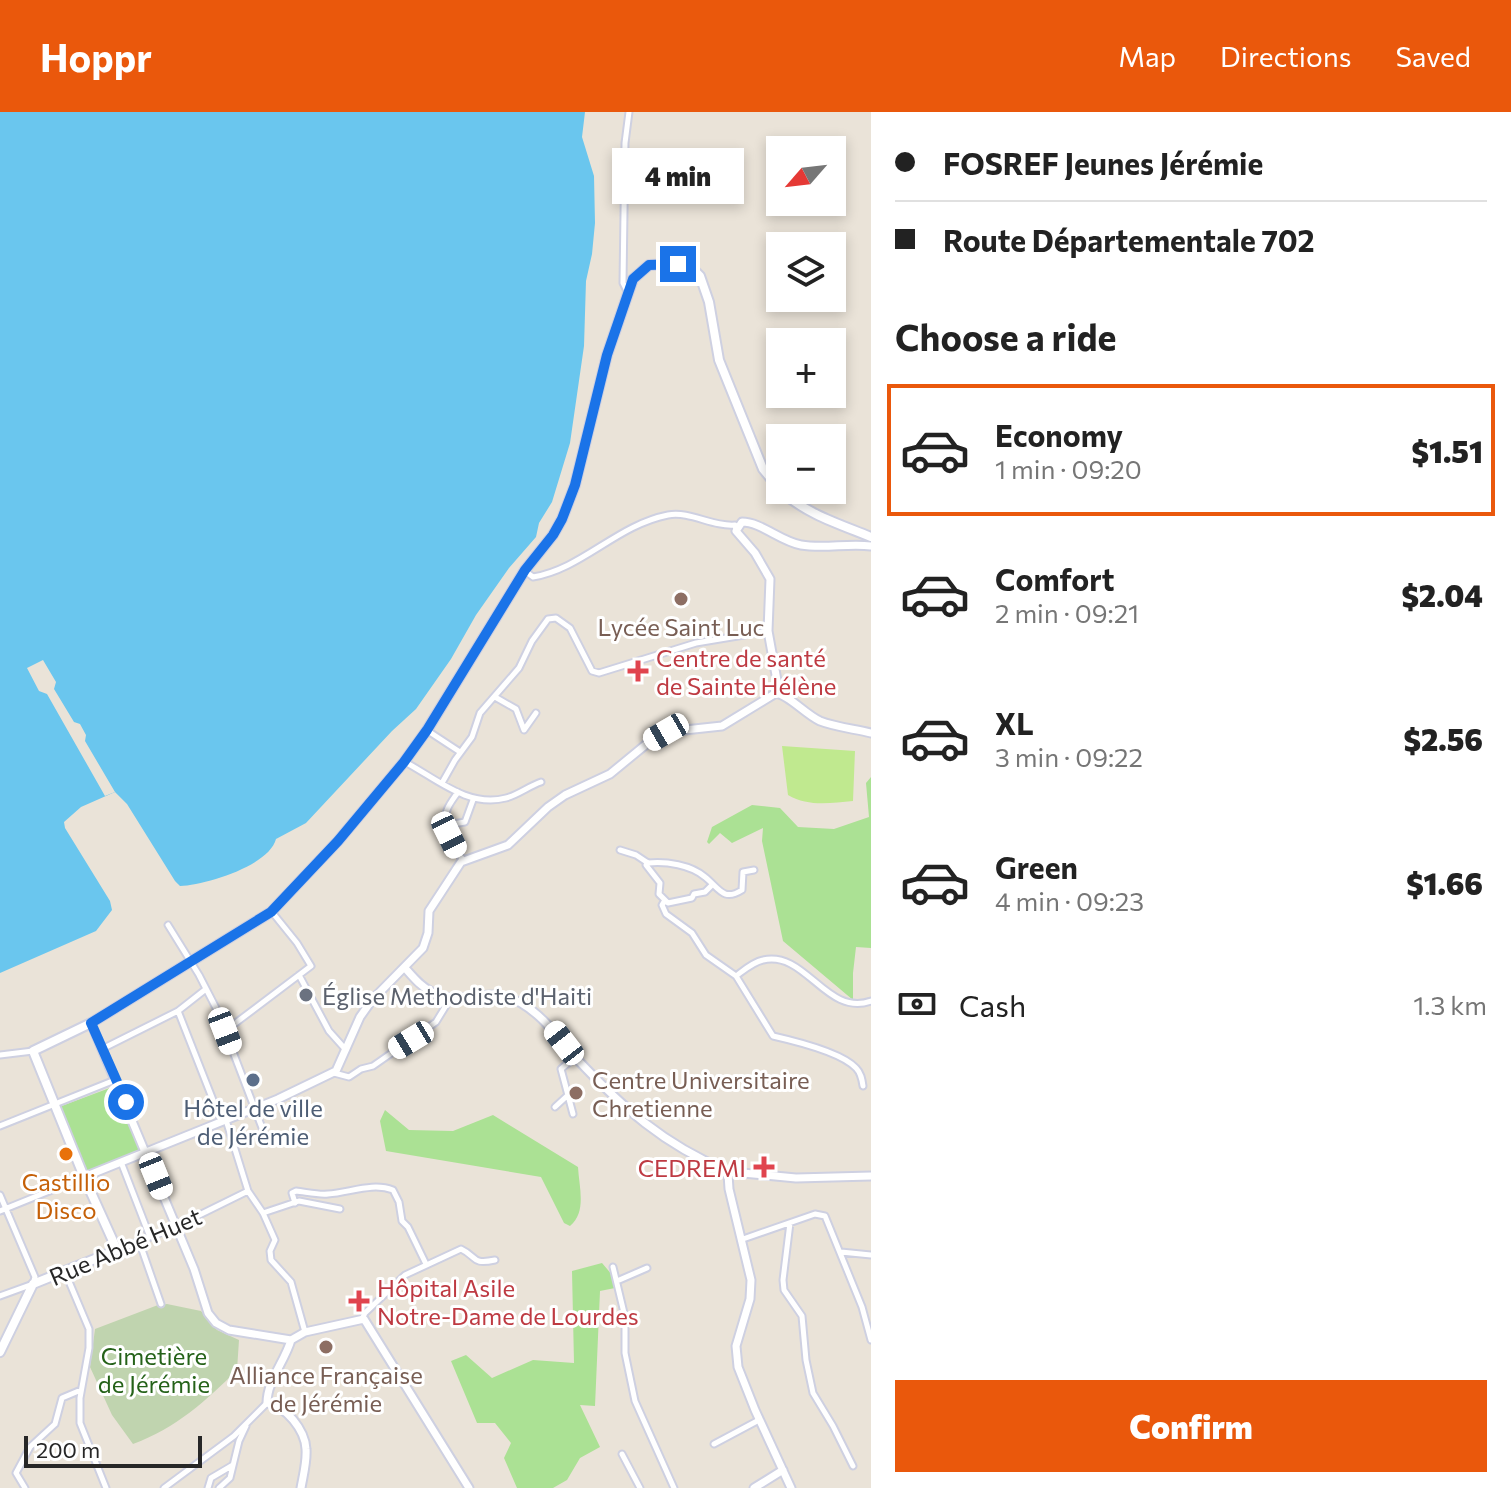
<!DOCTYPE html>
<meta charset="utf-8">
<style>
body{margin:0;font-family:Commissioner,sans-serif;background:#f2f2f2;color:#222;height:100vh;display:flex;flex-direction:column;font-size:30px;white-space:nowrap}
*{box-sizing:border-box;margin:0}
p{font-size:26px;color:#767676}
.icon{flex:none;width:44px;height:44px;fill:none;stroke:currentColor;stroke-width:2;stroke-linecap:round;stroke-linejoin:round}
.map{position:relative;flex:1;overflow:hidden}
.drawer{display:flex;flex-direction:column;background:#fff;width:640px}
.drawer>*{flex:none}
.guide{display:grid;align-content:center;height:176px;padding:0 24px;background:#fff}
.needle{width:52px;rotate:242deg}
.controls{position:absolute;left:766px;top:24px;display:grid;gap:16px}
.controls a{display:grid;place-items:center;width:80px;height:80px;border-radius:0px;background:#fff;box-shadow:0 4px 12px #0003;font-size:40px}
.scale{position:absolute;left:24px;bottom:20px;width:178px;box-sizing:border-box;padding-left:8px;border:4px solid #272727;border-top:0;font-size:22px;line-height:28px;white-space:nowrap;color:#272727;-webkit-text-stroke:6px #fff;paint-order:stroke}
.end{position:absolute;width:36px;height:36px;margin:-18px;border:10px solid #1a73e8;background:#fff;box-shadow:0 0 0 4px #fff}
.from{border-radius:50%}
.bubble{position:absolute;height:56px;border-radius:0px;background:#fff;box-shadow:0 4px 12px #0003;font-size:26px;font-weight:800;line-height:56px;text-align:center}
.car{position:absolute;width:24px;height:48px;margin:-24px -12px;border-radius:10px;box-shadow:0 0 6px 2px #0007;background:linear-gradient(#fff 24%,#345 0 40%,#fff 0 76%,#345 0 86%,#fff 0)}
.guide b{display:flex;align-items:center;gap:28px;height:76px;font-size:30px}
.guide b+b{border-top:2px solid #e0e0e0}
.guide i{width:20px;height:20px;background:#222}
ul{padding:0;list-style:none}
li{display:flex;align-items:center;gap:24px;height:132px;margin:0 16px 12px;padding:0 8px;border:4px solid transparent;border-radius:0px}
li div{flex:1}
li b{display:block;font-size:30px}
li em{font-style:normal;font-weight:800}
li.current{border-color:#ea580c}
li>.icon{width:72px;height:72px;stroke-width:1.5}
h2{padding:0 24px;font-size:36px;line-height:96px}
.pay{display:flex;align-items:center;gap:20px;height:88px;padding:0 24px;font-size:30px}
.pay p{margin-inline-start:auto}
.primary-button{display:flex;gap:16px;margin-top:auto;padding:16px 24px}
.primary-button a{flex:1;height:92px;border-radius:0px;background:#ea580c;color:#fff;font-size:32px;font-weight:800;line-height:92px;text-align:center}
header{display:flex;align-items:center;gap:48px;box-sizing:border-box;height:112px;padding:0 40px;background:#ea580c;color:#fff}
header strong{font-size:38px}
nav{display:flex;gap:44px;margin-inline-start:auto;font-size:28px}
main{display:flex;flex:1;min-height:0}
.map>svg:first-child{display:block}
.green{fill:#abe194}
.cemetery{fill:#c0d4af}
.pitch{fill:#c0e98f}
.water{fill:#6ac6ee}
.pier{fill:#eae3d8}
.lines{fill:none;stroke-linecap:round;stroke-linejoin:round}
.minor-casing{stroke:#ced0e1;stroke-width:9}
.tertiary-casing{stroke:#ced0e1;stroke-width:11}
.secondary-casing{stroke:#ced0e1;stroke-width:12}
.minor{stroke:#fff;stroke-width:5}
.tertiary{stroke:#fff;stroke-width:7}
.secondary{stroke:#fff;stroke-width:8}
.route{stroke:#1a73e8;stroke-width:10}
.education-dot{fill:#8d6e63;stroke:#fff;stroke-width:3}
.health-dot{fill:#e0444e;stroke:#fff;stroke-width:3}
.worship-dot{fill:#6b7280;stroke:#fff;stroke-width:3}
.service-dot{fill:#5c6f8a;stroke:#fff;stroke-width:3}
.food-dot{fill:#e8710a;stroke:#fff;stroke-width:3}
.labels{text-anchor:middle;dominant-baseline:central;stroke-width:6;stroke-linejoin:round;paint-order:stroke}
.education-label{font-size:24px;fill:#785e54;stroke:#fff}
.health-label{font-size:24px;fill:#be3a42;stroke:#fff;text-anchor:start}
.worship-label{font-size:24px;fill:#5b616d;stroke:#fff;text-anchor:start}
.service-label{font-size:24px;fill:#4e5e75;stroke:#fff}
.food-label{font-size:24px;fill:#c56008;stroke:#fff}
.street-label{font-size:24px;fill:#272727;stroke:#fff}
.park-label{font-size:24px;fill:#256219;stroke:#fff}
</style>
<header>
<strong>Hoppr</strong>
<nav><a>Map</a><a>Directions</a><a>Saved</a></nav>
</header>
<main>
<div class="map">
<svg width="871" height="1376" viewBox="0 0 871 1376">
<rect width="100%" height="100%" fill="#eae3d8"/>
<path class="green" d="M871,665V836L856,835L853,861V888L783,829L762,729L763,716L732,731L720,721L709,732L707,730L712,715L752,693L780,696L798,715L834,717L869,705L866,671Z
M115,974L142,1038L85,1061L59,995Z
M385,998L409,1018L453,1019L493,1003L578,1055C579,1075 587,1100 570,1114L564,1111L541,1065L386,1039L380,1009Z
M602,1151L613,1164L615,1176L600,1179L595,1294L580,1293L600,1335L580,1346L567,1368L553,1376H517L504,1346L511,1331L495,1311H477L451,1249L466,1243L492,1266L533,1248L574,1251L572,1159Z"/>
<path class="cemetery" d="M167,1192L201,1199L217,1218L239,1228L237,1258C205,1290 176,1316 133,1332L112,1303L90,1255L95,1217L158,1193Z"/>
<path class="pitch" d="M782,634L855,639L853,689C831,691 808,695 788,683Z"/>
<path class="water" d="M0,0H585L582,25L594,64L595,111L592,142L586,169L584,234L570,331L552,390L539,411L536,425L509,456L476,503L451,547L416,597L392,619L306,711L276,727C269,754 205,773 180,774L175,769L127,692L115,680L81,695L64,710L65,716L110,789L112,798L96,819L0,861Z"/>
<path class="pier" d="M43,548L56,570L54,577L74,610L80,612L86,623L85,629L115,680L105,684L47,582L39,579L27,556Z"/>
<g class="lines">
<g class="minor-casing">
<path id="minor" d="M628,181L623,171L625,31L629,0
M525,459L533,465C582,457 617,413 668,403C691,399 712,415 735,413L736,418
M495,585L516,597L524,618L536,601
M428,619L460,640
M405,650C437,667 468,696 506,686C518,683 529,674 541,670
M442,671L455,648L472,625L480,601L519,556L532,529L548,507L556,506L570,516L592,559L599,561L696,531L768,519
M458,680C454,686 449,692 447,698C441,714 454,737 464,749
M447,713L465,710L473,688
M620,738L636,743L648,751C666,749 691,753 705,765C719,776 723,790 742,778L743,760L754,758
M647,750L646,753L660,771L659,782L665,788L662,793L666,802L692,821L706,843L736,864L773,924C795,929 841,940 856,956C861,961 862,967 863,974
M665,788L668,791L692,786L694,782L705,780L711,774
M168,813L199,863L217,898L264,1021
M299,863L329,919L346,938
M736,864C744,858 753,850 763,848C806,838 826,905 871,889
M178,899L220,1006L226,1008L248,1079L263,1101L275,1128L270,1139L271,1148L291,1170L305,1220
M225,919L311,854L297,831L272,800
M102,937L178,899L206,877
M0,943L33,939
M334,961L349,965L361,957L373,954L436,910L447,892L445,885
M555,995L568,983
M573,1002L561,957L575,945
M0,1014L115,968
M121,1050L150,1125
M0,1083L35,1165L33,1172L0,1184
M295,1091L292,1081L296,1079C306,1080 318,1083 328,1082C349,1081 372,1070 393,1078L399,1090L402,1109L408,1115L426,1152
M0,1099L84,1065
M263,1101L299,1089L340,1097
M790,1111L783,1168L784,1178L802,1204L806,1248L813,1281L833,1314L853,1354
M743,1127L815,1102L825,1104L862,1195L871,1228
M139,1129L161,1192
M118,1138L177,1114L248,1079
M841,1140L871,1143
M613,1155L625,1205V1241L635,1289L674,1376
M65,1160L89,1217V1236L80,1286V1311L106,1376
M617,1169L647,1156
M362,1207L365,1201L405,1163L461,1137C478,1145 471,1153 495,1148
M714,1332L759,1308
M622,1342L640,1376
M25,1376L16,1361L30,1335L55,1312L62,1286L81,1278
M164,1376L234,1324L267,1291
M208,1376L211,1366L233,1353
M219,1376L230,1366L239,1329L246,1314"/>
</g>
<g class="tertiary-casing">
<path id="tertiary" d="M776,581L778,574L768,519L770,467L755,441L736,419L742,410C761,410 780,429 801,433C824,437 848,431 871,434
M405,856C413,865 421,875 432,880C464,897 486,871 521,891C545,905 558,926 576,946C623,996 663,1032 727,1059
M91,911L194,1157L208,1201L216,1211L229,1218L291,1228
M732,1060L796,1066L871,1064
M728,1062L729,1077L751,1168L750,1187L736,1234L738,1255L755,1298L791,1376
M84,1065L278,987L336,959L360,905L372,888L423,836L428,821L429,799L461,750L508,733L548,695L565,683L610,662L649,630L666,620L722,614L776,581C789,583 805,602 820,609C835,615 855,617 871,621
M291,1228L305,1220L364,1207L469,1376
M291,1228C285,1249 267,1269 267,1291C286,1294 305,1318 306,1337C307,1350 303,1364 301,1376
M754,1376L783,1358"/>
</g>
<g class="secondary-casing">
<path id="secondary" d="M780,378C806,402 839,412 871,425
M0,1240L33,1172L117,1138L84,1065L33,939L91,911L271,800L338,729L404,650L427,618L525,458L553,423L562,407L575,373L607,243L633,167L649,153L678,152L692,156L700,164L709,190L719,248L763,357L780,378"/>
</g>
<use href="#minor" class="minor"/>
<use href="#tertiary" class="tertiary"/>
<use href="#secondary" class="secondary"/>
</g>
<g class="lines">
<path class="route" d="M126,990L91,911L271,800L338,729L404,650L427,618L525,458L553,423L562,407L575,373L607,243L633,167L649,153L678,152"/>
</g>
<g class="education-dot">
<circle cx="681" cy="487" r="8"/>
<circle cx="576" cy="981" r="8"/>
<circle cx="326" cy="1235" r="8"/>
</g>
<g class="health-dot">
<path d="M634 547h8v8h8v8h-8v8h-8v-8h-8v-8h8z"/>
<path d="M760 1043h8v8h8v8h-8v8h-8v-8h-8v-8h8z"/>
<path d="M355 1177h8v8h8v8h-8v8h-8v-8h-8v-8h8z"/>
</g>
<circle class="worship-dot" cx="306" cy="883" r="8"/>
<circle class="service-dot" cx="253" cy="968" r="8"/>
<circle class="food-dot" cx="66" cy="1042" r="8"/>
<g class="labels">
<g class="education-label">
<text x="681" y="514">Lycée Saint Luc</text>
<text x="592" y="967" text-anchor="start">Centre Universitaire<tspan x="592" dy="28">Chretienne</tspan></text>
<text x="326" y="1262">Alliance Française<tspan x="326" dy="28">de Jérémie</tspan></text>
</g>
<g class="health-label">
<text x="656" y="545">Centre de santé<tspan x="656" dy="28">de Sainte Hélène</tspan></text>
<text x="746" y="1055" text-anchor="end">CEDREMI</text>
<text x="377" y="1175">Hôpital Asile<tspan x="377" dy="28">Notre-Dame de Lourdes</tspan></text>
</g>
<g class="worship-label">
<text x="322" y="883">Église Methodiste d'Haiti</text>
</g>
<g class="service-label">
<text x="253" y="995">Hôtel de ville<tspan x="253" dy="28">de Jérémie</tspan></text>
</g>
<g class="food-label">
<text x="66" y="1069">Castillio<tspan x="66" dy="28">Disco</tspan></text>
</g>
<g class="street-label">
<text transform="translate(125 1134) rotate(-23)">Rue Abbé Huet</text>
</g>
<g class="park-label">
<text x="154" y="1243">Cimetière<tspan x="154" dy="28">de Jérémie</tspan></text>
</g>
</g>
</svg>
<div class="controls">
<a><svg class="needle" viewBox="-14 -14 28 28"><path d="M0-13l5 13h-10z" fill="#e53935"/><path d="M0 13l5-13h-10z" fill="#767676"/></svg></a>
<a><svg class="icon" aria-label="layers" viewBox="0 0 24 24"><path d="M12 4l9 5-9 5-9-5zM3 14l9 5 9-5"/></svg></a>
<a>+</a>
<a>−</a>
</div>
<div class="scale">200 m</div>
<i class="end from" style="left:126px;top:990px"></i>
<i class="end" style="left:678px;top:152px"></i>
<div class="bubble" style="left:612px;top:36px;width:132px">4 min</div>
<i class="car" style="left:666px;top:620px;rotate:240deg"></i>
<i class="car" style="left:449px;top:723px;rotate:154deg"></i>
<i class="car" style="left:225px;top:919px;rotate:159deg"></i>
<i class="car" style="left:411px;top:928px;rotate:239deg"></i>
<i class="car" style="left:564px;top:931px;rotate:322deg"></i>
<i class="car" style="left:156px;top:1064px;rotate:158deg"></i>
</div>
<section class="drawer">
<div class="guide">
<b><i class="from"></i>FOSREF Jeunes Jérémie</b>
<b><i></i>Route Départementale 702</b>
</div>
<h2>Choose a ride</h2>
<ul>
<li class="current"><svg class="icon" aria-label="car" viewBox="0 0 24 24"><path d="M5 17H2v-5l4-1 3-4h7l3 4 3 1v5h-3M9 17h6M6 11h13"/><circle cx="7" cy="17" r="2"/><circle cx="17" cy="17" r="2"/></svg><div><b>Economy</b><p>1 min · 09:20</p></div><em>$1.51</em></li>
<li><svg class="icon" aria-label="car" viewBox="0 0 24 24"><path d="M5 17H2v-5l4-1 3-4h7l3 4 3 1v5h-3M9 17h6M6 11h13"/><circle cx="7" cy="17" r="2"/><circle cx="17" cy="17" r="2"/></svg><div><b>Comfort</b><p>2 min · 09:21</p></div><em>$2.04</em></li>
<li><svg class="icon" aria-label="car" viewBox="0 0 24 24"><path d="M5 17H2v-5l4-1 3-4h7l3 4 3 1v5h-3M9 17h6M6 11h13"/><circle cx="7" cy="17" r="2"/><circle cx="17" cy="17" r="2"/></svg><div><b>XL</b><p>3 min · 09:22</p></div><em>$2.56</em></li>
<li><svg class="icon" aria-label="car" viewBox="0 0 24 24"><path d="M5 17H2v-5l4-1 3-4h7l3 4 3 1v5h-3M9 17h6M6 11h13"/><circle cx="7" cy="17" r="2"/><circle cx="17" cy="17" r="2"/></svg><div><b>Green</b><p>4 min · 09:23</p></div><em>$1.66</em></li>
</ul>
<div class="pay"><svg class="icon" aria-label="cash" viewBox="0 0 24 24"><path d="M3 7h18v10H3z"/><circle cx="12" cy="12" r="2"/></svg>Cash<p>1.3 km</p></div>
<div class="primary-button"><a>Confirm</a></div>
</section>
</main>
